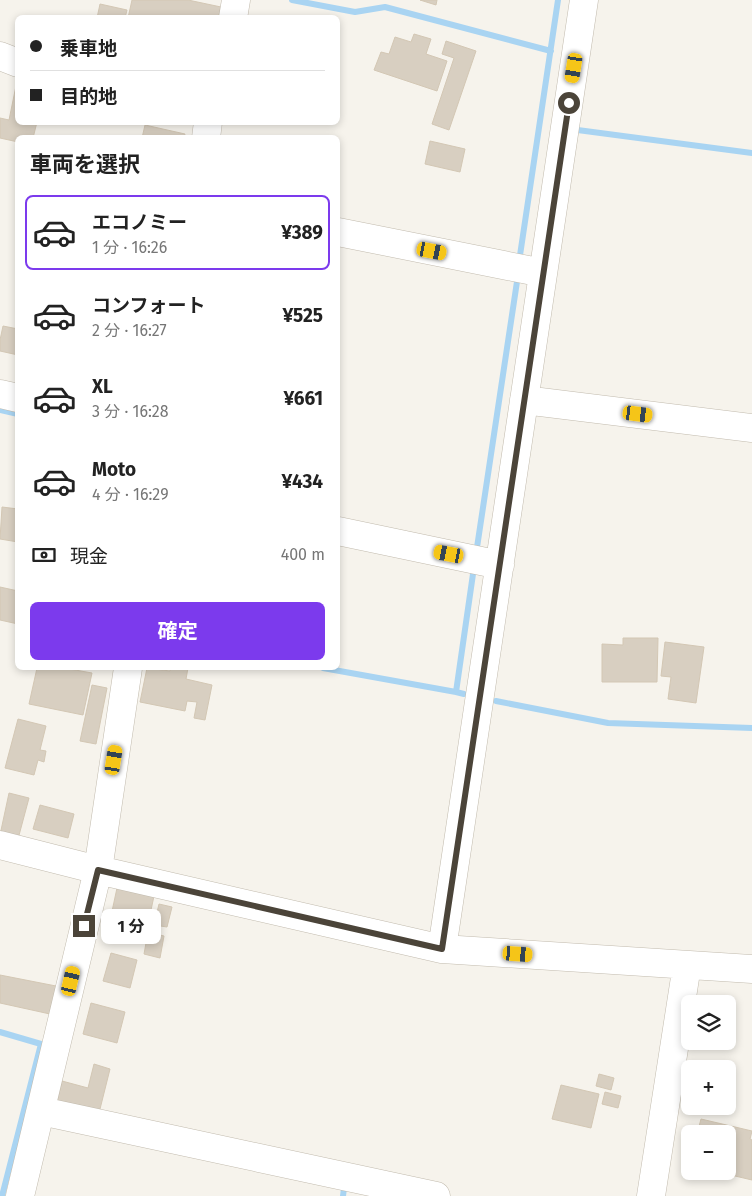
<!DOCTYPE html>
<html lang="ja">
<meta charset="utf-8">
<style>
body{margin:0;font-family:"Fira Sans","Noto Sans JP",sans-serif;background:#f2f2f2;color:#222;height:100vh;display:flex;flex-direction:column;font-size:19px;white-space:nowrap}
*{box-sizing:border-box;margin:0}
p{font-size:16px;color:#767676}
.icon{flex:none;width:28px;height:28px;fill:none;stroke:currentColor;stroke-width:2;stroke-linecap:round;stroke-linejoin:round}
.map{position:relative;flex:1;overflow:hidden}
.side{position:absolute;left:15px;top:135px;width:325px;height:535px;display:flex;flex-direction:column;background:#fff;border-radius:8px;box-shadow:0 2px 8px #0003}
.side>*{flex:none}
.hud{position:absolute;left:15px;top:15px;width:325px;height:110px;border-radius:8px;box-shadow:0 2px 8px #0003;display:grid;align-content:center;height:110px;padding:0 15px;background:#fff}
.buttons{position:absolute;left:681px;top:995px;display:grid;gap:10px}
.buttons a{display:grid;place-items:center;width:55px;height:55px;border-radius:8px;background:#fff;box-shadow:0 2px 8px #0003;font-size:25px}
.end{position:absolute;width:22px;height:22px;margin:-11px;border:6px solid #4b4439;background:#fff;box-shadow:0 0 0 2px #fff}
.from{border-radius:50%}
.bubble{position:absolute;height:35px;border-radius:8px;background:#fff;box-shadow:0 2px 8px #0003;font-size:16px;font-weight:700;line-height:35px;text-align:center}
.car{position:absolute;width:15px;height:30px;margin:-15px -8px;border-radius:6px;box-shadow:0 0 4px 1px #0007;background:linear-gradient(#f5c518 24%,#345 0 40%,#f5c518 0 76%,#345 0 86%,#f5c518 0)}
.hud b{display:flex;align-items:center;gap:18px;height:48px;font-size:19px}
.hud b+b{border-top:1px solid #e0e0e0}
.hud i{width:12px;height:12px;background:#222}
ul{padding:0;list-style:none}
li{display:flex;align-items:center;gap:15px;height:75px;margin:0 10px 8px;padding:0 5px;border:2px solid transparent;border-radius:8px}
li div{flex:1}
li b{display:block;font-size:19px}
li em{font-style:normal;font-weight:700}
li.on{border-color:#7c3aed}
li>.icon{width:45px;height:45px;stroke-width:1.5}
h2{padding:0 15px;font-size:22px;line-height:60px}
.pay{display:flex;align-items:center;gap:12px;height:55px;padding:0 15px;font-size:19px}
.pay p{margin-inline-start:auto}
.action{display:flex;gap:10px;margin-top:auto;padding:10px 15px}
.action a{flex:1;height:58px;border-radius:8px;background:#7c3aed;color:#fff;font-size:20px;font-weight:700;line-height:58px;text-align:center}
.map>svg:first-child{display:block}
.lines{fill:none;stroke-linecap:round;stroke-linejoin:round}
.stream{stroke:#a9d4f2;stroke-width:6}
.building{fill:#d8cfc1;stroke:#d3c7b4}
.minor-casing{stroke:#c2bbae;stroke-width:29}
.minor{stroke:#fff;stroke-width:28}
.route{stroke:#4b4439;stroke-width:6}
</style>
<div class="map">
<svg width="752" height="1196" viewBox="0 0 752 1196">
<rect width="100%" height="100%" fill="#f6f3ec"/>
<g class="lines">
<path class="stream" d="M292,0L355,12L385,7L551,51
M570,129L752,153
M519,262L558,0
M0,410L18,414
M476,554L518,275
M323,668L456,692L474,567
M456,692L464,694
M496,701L608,723L752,728
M0,1032L41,1044L2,1196
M343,1196L344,1188"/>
</g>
<path class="building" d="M132,0H188L221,7L218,18H128Z
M420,0H437L436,5Z
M100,4L127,10L125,18H97Z
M414,34L431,39L426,54L447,61L437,91L374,70L381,52L389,54L395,37L411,42Z
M446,41L476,51L449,130L432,124L454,58L442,54Z
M17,81L18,122H37L33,138H18V142L0,138V118L9,120Z
M145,125L185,134L184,138H142Z
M430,141L465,149L460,172L425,164Z
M3,326L18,329V355L0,351V340Z
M2,507L18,509V542L0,539Z
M0,587L18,591V624L0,620Z
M623,638H658L657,682H602V644L623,645Z
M665,642L704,647L696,703L668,699L671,677L661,676Z
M37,668H64L92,673L83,715L29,704Z
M147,668L170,671V668H188L186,679L212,685L205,720L194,718L197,702L187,701L185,711L140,702Z
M92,685L107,688L96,744L80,741Z
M18,719L46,726L40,750L46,751L44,762L38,760L34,775L5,768Z
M9,793L29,798L18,839L0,835Z
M40,805L74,814L68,838L33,829Z
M117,888L154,896L148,924L111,916Z
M159,904L172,907L167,927L154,925Z
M148,932L164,936L160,958L144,954Z
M111,953L137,960L130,988L103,981Z
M0,975L56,986L50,1014L0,1003Z
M91,1003L125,1012L117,1043L83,1034Z
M94,1064L110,1069L99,1113L57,1102L62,1081L88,1088Z
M599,1074L614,1078L611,1090L596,1086Z
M561,1085L599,1094L591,1128L552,1119Z
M605,1092L621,1096L618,1108L602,1104Z
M701,1119L752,1131L750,1139L752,1140V1180L714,1171H728V1134H697Z"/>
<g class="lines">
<g class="minor-casing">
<path id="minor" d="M233,18L236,0
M0,56L18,63
M206,138L208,122
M338,232L543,273
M0,394L18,398
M524,400L752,428
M338,531L500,565
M0,845L98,870L442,949L752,969
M442,949L584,0
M41,1111L436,1196
M20,1196L98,870L128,668
M651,1196L687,965"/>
</g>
<use href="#minor" class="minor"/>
</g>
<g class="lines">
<path class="route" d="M84,926L98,870L442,949L569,103"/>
</g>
</svg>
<div class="buttons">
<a><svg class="icon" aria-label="layers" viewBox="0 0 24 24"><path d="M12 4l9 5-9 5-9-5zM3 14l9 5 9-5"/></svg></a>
<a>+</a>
<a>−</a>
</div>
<i class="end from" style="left:569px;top:103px"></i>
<i class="end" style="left:84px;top:926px"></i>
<div class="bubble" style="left:101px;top:909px;width:60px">1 分</div>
<i class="car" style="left:574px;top:68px;rotate:189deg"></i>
<i class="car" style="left:432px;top:251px;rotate:101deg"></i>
<i class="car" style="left:638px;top:414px;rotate:97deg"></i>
<i class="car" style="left:449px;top:554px;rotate:281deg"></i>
<i class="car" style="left:114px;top:760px;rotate:9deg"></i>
<i class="car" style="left:518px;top:954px;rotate:94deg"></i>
<i class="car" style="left:71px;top:981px;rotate:13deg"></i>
<div class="hud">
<b><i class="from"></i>乗車地</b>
<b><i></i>目的地</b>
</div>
<section class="side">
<h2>車両を選択</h2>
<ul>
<li class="on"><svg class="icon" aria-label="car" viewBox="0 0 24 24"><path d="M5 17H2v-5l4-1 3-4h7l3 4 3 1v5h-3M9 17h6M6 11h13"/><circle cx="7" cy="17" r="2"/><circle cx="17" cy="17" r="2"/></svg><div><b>エコノミー</b><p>1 分 · 16:26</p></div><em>¥389</em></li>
<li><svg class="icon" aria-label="car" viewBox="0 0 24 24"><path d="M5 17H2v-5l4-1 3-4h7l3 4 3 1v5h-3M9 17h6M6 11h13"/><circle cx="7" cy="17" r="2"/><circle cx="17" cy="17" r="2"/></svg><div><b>コンフォート</b><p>2 分 · 16:27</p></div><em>¥525</em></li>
<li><svg class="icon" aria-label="car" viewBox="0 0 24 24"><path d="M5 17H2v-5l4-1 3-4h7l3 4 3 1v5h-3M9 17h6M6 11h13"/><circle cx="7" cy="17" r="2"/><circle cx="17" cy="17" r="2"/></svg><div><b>XL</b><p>3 分 · 16:28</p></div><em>¥661</em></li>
<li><svg class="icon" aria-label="car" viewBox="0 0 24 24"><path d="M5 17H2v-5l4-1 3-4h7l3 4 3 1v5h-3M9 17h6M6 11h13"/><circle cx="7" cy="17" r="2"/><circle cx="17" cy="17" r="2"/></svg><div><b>Moto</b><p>4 分 · 16:29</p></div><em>¥434</em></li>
</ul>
<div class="pay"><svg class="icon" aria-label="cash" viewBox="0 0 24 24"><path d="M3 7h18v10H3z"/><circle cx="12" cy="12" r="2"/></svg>現金<p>400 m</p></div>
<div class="action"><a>確定</a></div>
</section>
</div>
